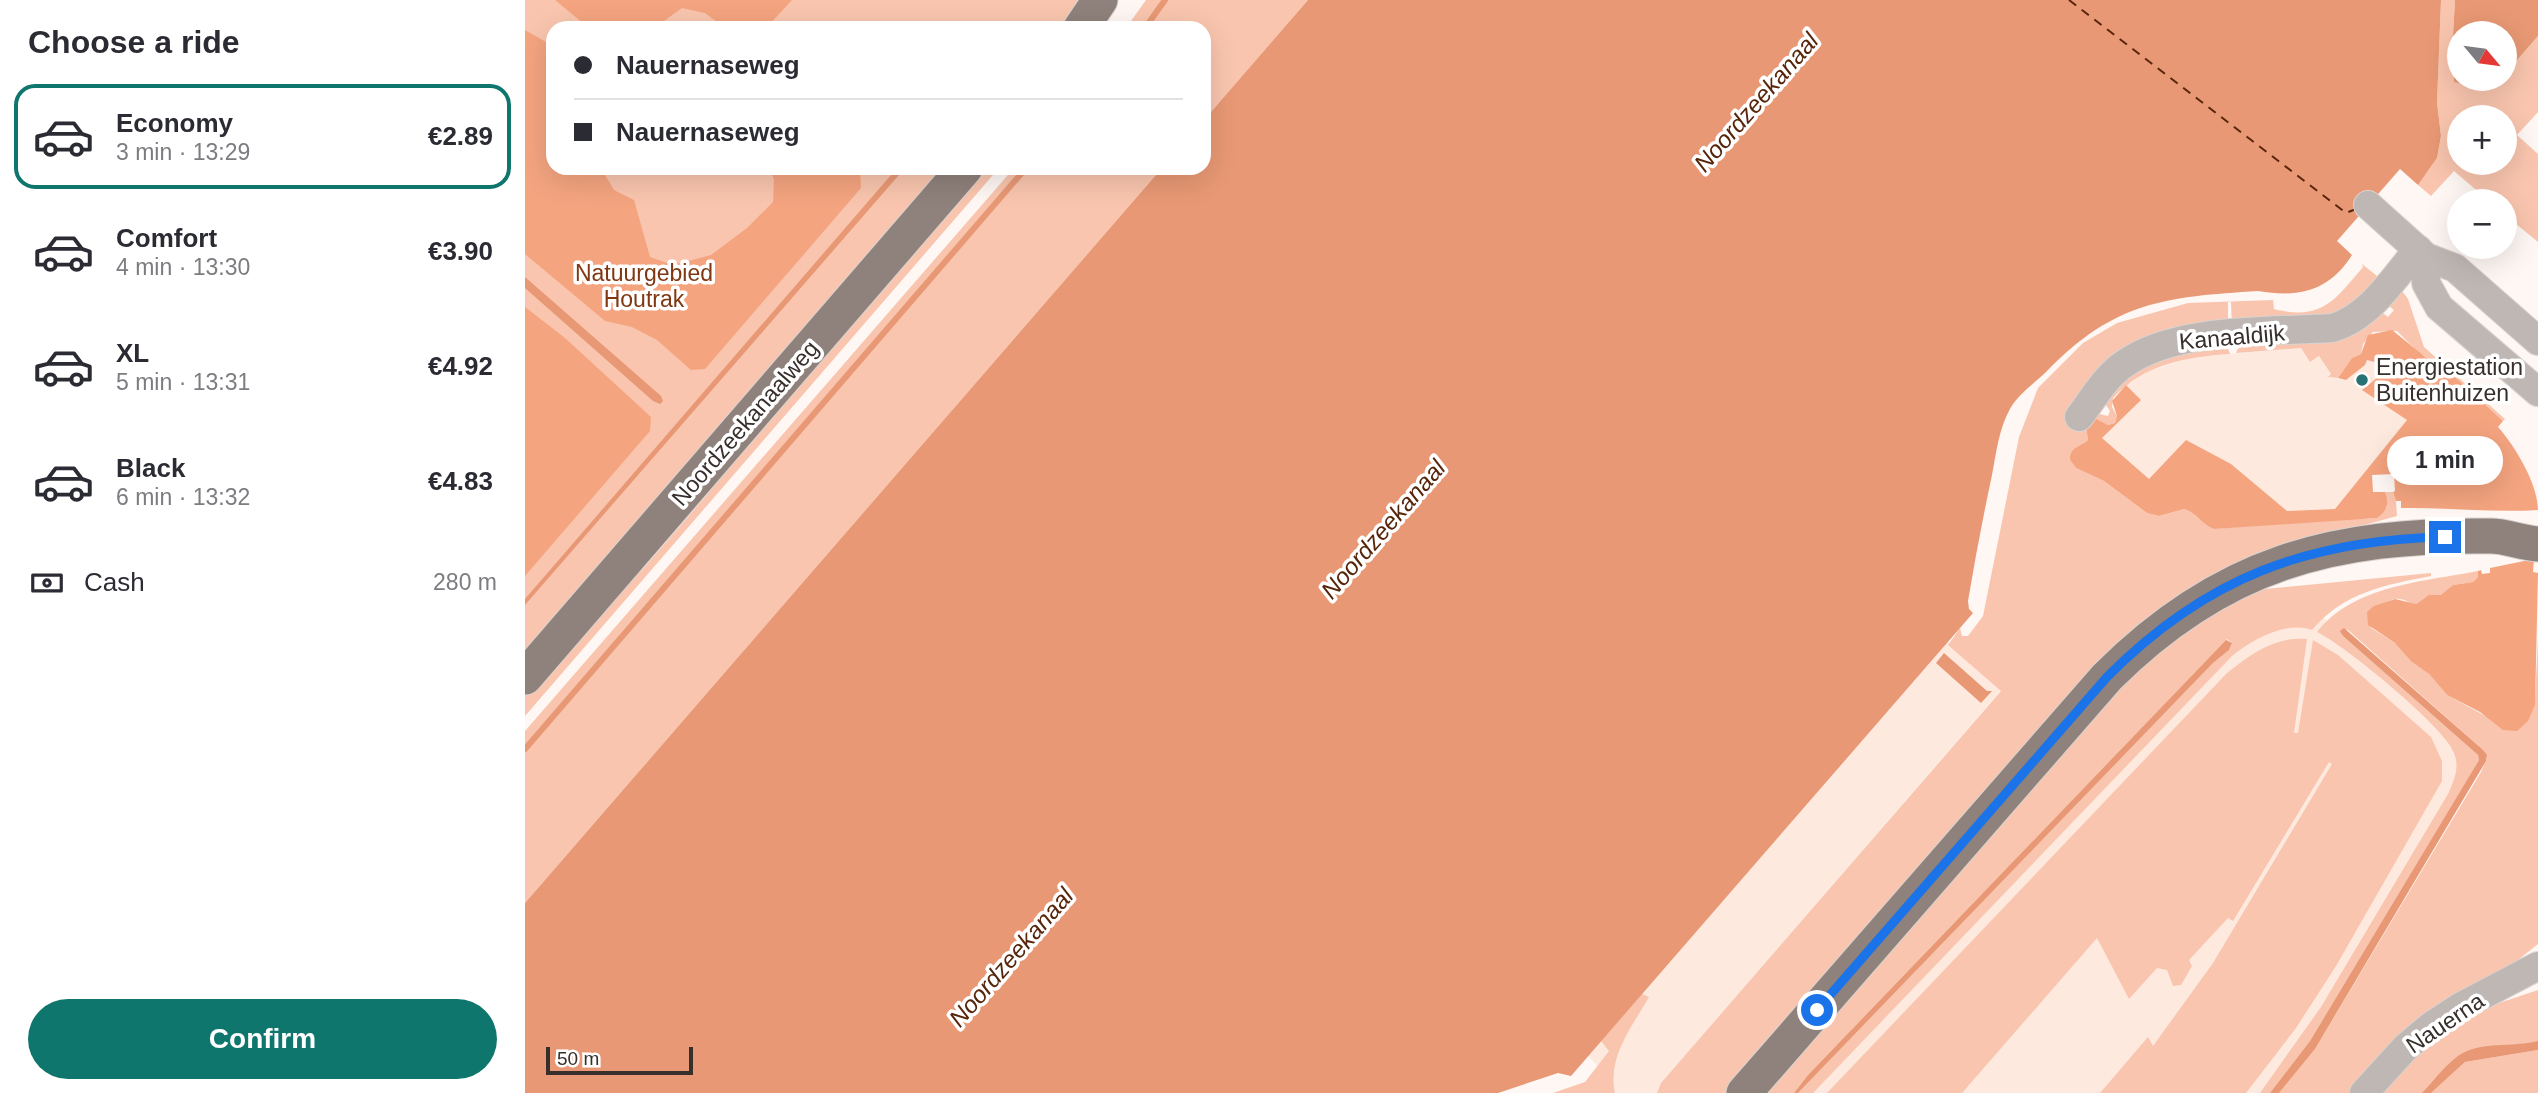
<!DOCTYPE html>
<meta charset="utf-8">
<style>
body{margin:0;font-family:Helvetica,sans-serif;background:#f2f2f3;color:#2b2b33;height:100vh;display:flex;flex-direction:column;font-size:26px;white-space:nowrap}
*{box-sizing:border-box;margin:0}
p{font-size:23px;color:#7c7c81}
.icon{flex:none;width:38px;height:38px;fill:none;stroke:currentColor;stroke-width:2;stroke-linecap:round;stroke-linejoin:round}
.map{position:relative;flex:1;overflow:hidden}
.side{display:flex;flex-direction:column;background:#fff;width:525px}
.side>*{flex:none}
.top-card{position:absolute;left:21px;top:21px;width:665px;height:154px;border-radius:21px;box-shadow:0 7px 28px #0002;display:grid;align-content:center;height:154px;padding:0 28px;background:#fff}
.needle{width:46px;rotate:119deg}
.tools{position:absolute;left:1922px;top:21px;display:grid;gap:14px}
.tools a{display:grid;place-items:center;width:70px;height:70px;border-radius:50%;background:#fff;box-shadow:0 7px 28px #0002;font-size:35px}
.scale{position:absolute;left:21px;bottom:18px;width:147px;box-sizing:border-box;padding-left:7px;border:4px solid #362f2c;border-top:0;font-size:19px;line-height:24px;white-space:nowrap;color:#362f2c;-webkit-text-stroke:5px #fff;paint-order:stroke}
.end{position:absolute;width:32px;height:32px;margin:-16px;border:9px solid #1a73e8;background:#fff;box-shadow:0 0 0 4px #fff}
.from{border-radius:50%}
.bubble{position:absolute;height:49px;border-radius:24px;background:#fff;box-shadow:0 7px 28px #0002;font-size:23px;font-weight:600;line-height:49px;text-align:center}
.top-card b{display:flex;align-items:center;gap:24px;height:66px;font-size:26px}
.top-card b+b{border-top:2px solid #e1e1e2}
.top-card i{width:18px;height:18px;background:#2b2b33}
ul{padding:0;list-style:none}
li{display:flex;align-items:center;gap:21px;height:105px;margin:0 14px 10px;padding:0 14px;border:4px solid transparent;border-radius:21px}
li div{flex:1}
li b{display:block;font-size:26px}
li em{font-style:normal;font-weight:600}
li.active{border-color:#0f766e}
li>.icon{width:63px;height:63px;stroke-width:1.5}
h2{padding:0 28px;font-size:32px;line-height:84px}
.pay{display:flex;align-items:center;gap:18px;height:77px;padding:0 28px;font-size:26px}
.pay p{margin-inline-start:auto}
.cta{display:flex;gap:14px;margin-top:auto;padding:14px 28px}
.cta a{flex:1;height:80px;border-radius:42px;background:#0f766e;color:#fff;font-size:28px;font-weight:600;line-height:80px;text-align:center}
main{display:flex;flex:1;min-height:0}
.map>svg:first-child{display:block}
.built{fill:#fee9df}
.green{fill:#f9c5ae;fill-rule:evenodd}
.forest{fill:#f4a47f}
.water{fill:#e89874}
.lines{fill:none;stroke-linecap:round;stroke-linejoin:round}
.stream{stroke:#e89874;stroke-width:6}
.ferry{stroke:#57250a;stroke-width:2;stroke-dasharray:9 7;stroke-linecap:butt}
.minor-casing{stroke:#dad3cf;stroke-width:30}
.major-casing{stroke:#dad3cf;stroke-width:37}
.minor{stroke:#bfb7b4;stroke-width:28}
.major{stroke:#8f817b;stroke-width:35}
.route{stroke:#1a73e8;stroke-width:9}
.poi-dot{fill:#267171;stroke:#fff;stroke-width:2.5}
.labels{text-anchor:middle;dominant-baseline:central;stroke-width:7;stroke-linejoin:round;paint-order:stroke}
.park-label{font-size:23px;fill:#7f3811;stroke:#fff}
.street-label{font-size:23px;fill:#362f2c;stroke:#fff}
.poi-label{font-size:23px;fill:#362f2c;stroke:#fff;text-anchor:start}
.water-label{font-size:24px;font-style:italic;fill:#57250a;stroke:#fff}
</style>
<main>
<section class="side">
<h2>Choose a ride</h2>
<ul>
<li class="active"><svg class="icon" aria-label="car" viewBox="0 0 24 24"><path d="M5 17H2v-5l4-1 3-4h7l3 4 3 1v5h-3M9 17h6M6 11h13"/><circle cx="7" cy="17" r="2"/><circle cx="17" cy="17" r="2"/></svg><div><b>Economy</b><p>3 min · 13:29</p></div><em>€2.89</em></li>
<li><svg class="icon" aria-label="car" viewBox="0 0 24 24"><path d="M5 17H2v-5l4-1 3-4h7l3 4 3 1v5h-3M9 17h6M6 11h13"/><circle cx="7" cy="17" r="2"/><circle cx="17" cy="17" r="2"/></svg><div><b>Comfort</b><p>4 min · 13:30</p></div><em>€3.90</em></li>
<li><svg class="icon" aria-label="car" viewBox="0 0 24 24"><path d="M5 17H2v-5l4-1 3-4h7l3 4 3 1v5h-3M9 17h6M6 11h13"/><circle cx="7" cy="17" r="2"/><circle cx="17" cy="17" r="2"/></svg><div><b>XL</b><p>5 min · 13:31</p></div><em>€4.92</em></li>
<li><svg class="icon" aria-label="car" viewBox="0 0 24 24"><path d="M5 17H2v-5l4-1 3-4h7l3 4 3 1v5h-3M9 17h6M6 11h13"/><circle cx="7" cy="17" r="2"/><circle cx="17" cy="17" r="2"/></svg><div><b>Black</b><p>6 min · 13:32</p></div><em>€4.83</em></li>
</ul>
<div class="pay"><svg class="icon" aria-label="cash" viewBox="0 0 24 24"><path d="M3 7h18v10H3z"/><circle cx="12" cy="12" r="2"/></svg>Cash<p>280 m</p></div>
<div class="cta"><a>Confirm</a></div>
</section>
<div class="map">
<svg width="2013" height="1093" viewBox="0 0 2013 1093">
<rect width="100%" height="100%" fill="#fef7f3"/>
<path class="built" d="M1776,348L1785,362L1794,356L1806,374L1804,377L1821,380L1842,360L1853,363L1858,370L1857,375L1838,390L1883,420L1810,509L1762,511L1706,464L1624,479L1577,438L1615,400L1601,385L1624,371L1667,357Z
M1788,615L1799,618L1961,761L1780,1063L1754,1093H1269L1283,1075L1701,640Z
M1423,642L1476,690L1136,1083L1132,1093H1090L1087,1075L1079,1072L1063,1056Z"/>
<path class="green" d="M0,0H561L541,28H28V168H426L0,660Z
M621,0H783L679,120V28H601Z
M1916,0H1930L1927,53L1929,82L1953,79L1970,87L1979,79V75L2013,36V112L1992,135L2013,154V242L1979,214V201H1964L1929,171L1906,196L1893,185L1912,158L1916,136L1912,103ZM1934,117H1979V163H1934Z
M455,168H474L0,716V694L72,610L117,570L181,496L205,459Z
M489,168H637L0,903V731Z
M1837,264L1852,276L1857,272L1858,282C1850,295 1836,311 1823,317C1796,330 1738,328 1707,330L1706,302H1703V330C1626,336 1591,348 1549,417L1556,423L1566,412L1583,416L1585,411L1578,401V393C1613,351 1644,346 1696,341L1702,346L1705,354C1661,357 1619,364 1588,398L1587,407L1592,416L1590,423L1583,425L1568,417L1561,426L1563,440C1555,447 1544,447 1545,460L1551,468L1579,481L1622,513L1634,516L1659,509C1672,513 1677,525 1689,529L1833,517C1846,521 1855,518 1862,507L1860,492H1868L1871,501L1872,516L1771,544L1706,570L1669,591L1625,622L1559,682L1204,1093H1132L1136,1083L1476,691L1423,645L1435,628L1437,636H1443L1458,616L1494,437L1513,388L1558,343L1592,323L1663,303L1748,300L1749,309C1797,321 1810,300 1838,267Z
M1875,288L1883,299L1899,347L1980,419L1978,421L1929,376L1892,351L1872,331L1848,332L1838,344L1836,354L1827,358L1813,378L1803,377L1806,374L1794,356L1785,362L1776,348L1711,353L1715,343L1854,310L1863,317L1869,310L1864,306Z
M1953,571V577L1948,582L1928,585L1916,596L1901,597L1891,604C1884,604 1881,599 1874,599C1859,597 1852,617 1846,628L1870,643L1904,674L1922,695L1964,718L2010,699L2013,638V944L1827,1093H1754L1790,1049L1956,772L1962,758L1957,749L1823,630L1817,629L1818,636L1953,755L1954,760L1785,1041L1745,1093H1735L1796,1007L1923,794C1929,780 1935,768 1929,753C1921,728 1818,644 1792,632C1829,585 1898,582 1953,571Z
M1906,573V576C1860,585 1819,592 1787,630C1760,621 1728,639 1707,656L1288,1093H1273L1688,663L1704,650L1707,643L1702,639L1283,1075L1269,1093H1236L1615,664L1707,600L1740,589Z
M1782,639L1769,733H1773L1788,640L1813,655L1906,737L1917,761V781L1811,966L1771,1028L1721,1093H1575L1623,1037L1628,1046L1688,963L1807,764L1804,762L1708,921L1703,918L1664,960L1667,966L1656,985L1648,986L1642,970L1632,968L1604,999L1572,938L1437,1093H1302L1702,673C1726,654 1750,636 1782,639Z
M2013,990V1045L1944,1056L1902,1093H1851L1903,1042L1962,1007Z
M1117,994L1124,997C1107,1027 1082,1057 1090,1093H1028L1060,1082L1084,1051L1076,1041Z
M2013,1050V1093H1906L1940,1062Z"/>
<path class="forest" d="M30,0H267L241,28H200L180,13L157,8L139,21L136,28H64Z
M0,30L28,46V168H76L89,190L109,200L125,257L148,265L186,255L222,228L248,202L249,180L245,168H335L336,188L180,369L166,370L132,340L107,327L80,321L0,254Z
M0,307L40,338L126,417L125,431L0,576Z
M1867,330L1909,364L1929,376L1978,421L1973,427C1990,446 2013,484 2013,510C1968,513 1922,507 1876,508V501H1871L1868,492L1870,491L1869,474L1847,475L1848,492H1860C1864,504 1863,510 1852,518L1689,529C1677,525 1672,513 1659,509L1634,516L1622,513L1579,481L1551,468L1545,460C1544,447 1555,447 1563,440L1561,426L1568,417L1583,425L1590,423L1592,416L1587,401L1601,385L1616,400L1577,438L1624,479L1661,440L1706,464L1762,511L1810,509L1882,420L1837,390L1857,374L1858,370L1853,363L1842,360L1840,365L1821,380L1813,378L1827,358L1836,354L1843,335Z
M2009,559L2008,572L2013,573L2010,705L2003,721L1992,731L1978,730L1955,712L1922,695L1904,674L1886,661L1870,643L1843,625L1842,612L1849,606L1870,599L1891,604L1904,595H1916L1928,585L1948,582L1953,577V571L1956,570L1957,574L1965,573V568Z"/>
<path class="water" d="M783,0H1916L1912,103L1916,136L1912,158L1893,185L1875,169L1812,241L1827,255C1804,291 1775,298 1733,291C1641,297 1590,301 1522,371C1510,383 1493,394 1485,409C1474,428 1471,454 1467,475C1458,517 1450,559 1443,601L1444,609L1448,613L1046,1076L1033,1073L973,1093H0V903L637,168H679V120Z
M1930,0H2013V36L1979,75V33H1934V79H1940L1935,83L1929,82L1927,53Z
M372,168H380L0,605V599Z
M0,277L136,396L138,401L135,404L128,401L0,288Z
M1819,628L1957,749L1962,755L1961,761L1790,1049L1754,1093H1745L1785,1041L1954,760L1953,755L1818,636L1815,631Z
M1701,640L1707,643L1704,650L1688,663L1273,1093H1269L1283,1075Z
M1419,653L1462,691H1467L1456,703L1411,663Z
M2013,1041V1050L1940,1062L1906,1093H1897C1910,1080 1925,1058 1942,1051C1964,1042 1990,1047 2013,1041Z"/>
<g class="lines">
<path class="stream" d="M620,28L640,0
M0,749L501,168"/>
<path class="ferry" d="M1544,0L1821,213L1831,209"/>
<g class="minor-casing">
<path id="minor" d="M1843,205L1901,257L1930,268L2013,341
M1901,257V283L1914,307L2013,392
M1554,417C1568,399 1580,377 1599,364C1651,327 1744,332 1807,328C1844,318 1869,278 1893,249
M1839,1093L1881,1047L1906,1026L1935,1007L2013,966"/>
</g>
<g class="major-casing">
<path id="major" d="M556,28L575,0
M0,677L440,168
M1219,1093L1582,677C1696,563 1807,534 1966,536C1981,536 1997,543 2013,544"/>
</g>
<use href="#minor" class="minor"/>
<use href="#major" class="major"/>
</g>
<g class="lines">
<path class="route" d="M1292,1010L1582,677C1680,578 1782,540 1920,537"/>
</g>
<circle class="poi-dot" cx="1837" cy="380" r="7"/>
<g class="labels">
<g class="park-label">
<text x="119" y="273">Natuurgebied<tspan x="119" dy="26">Houtrak</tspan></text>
</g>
<g class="street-label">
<text transform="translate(1707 337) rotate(-5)">Kanaaldijk</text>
<text transform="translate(220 423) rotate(-49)">Noordzeekanaalweg</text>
<text transform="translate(1920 1023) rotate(-34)">Nauerna</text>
</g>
<g class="poi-label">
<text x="1851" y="367">Energiestation<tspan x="1851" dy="26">Buitenhuizen</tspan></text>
</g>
<g class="water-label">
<text transform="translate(1231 102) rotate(-49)">Noordzeekanaal</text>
<text transform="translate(858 529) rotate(-49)">Noordzeekanaal</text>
<text transform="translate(486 957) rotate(-49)">Noordzeekanaal</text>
</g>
</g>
</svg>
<div class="tools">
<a><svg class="needle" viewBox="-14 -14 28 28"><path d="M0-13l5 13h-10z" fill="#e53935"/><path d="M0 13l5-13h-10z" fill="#7c7c81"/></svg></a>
<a>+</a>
<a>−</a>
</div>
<div class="scale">50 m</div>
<i class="end from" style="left:1292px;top:1010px"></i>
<i class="end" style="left:1920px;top:537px"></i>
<div class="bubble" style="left:1862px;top:436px;width:116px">1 min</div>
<div class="top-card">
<b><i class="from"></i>Nauernaseweg</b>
<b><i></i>Nauernaseweg</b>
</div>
</div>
</main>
